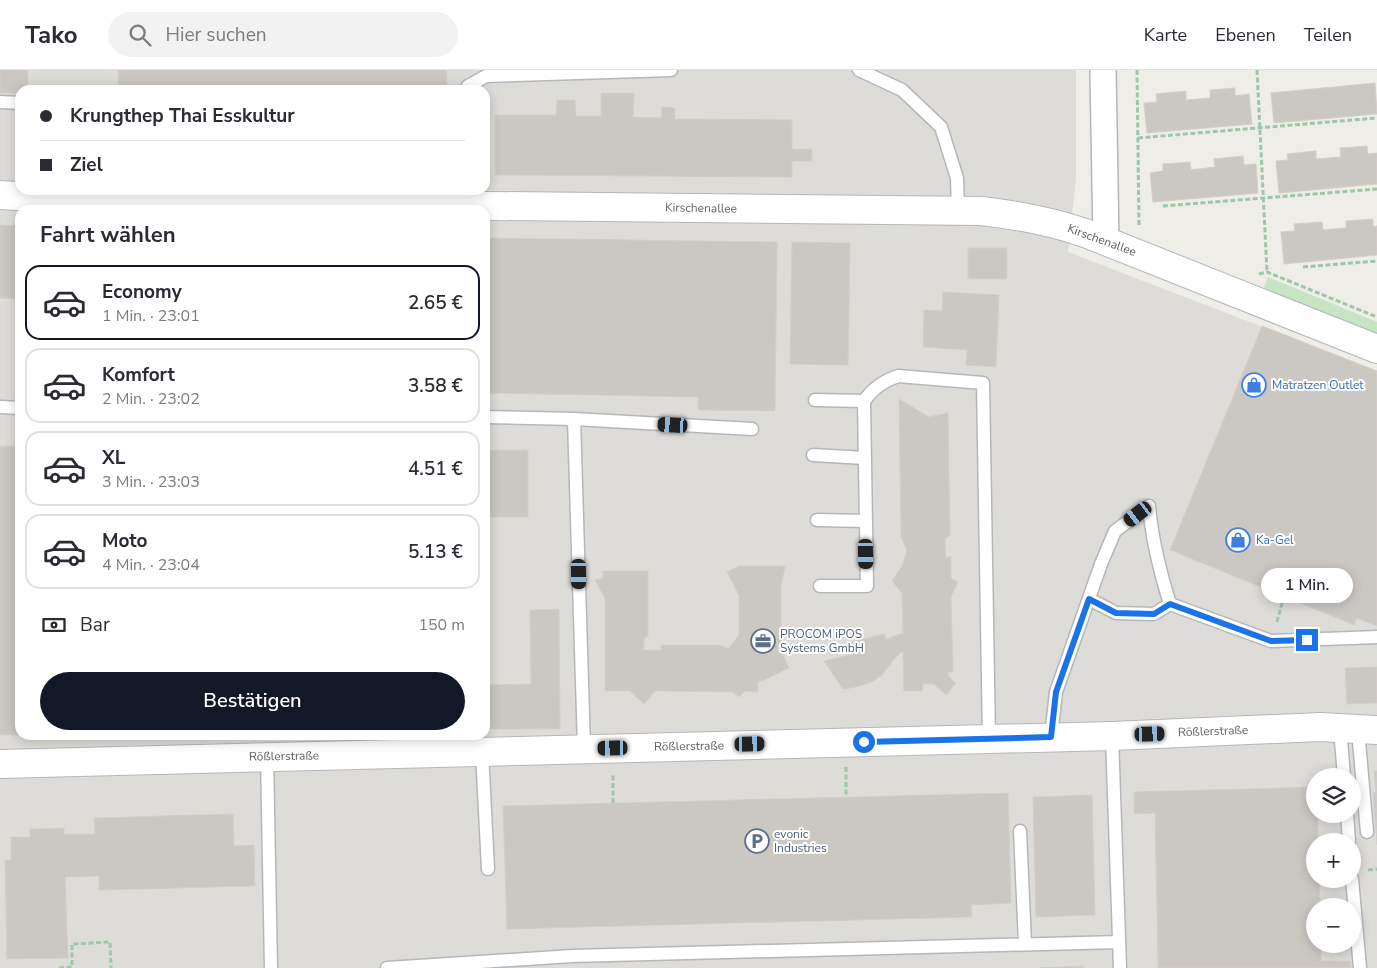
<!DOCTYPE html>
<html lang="de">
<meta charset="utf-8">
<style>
body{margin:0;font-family:"Nunito Sans",sans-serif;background:#f2f2f3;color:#2b2b33;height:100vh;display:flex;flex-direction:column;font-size:19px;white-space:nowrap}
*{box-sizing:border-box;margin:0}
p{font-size:16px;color:#7c7c81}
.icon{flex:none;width:28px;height:28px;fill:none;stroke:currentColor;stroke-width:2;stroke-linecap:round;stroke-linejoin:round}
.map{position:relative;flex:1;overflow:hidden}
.side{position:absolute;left:15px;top:135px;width:475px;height:535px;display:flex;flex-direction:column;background:#fff;border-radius:15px;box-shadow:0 2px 12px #0003}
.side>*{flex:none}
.banner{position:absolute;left:15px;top:15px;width:475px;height:110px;border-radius:15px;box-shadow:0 2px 12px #0003;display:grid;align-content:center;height:110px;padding:0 25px;background:#fff}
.tools{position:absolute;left:1306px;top:698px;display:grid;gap:10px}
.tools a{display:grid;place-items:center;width:55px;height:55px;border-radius:50%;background:#fff;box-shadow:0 2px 12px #0003;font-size:25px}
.end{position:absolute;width:22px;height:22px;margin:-11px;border:6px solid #1a73e8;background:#fff;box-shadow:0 0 0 2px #fff}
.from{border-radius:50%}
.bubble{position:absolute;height:35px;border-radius:18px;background:#fff;box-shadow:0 2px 12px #0003;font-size:16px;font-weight:600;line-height:35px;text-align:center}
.car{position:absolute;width:15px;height:30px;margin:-15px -8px;border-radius:6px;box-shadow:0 0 4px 1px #0007;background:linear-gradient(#222 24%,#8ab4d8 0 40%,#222 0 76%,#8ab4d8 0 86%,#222 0)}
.banner b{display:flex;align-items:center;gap:18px;height:48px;font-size:19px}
.banner b+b{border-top:1px solid #e1e1e2}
.banner i{width:12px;height:12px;background:#2b2b33}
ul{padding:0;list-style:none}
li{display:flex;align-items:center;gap:15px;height:75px;margin:0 10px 8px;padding:0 15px;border:2px solid #e1e1e2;border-radius:15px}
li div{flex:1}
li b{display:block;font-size:19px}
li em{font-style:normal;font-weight:600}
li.on{border-color:#111827}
li>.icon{width:45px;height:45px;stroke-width:1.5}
h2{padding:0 25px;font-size:22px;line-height:60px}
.pay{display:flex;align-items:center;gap:12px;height:55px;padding:0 25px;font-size:19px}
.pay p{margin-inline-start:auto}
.cta{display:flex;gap:10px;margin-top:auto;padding:10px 25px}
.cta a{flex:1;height:58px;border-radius:30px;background:#111827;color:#fff;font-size:20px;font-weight:600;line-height:58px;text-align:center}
header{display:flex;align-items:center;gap:30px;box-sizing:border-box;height:70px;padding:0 25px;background:#fff;border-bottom:1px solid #e1e1e2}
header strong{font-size:24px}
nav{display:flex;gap:28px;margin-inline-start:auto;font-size:18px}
.search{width:350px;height:45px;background:#f2f2f3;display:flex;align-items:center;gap:12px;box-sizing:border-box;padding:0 18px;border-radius:28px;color:#7c7c81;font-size:19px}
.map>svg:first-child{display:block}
.industrial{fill:#dedcd9;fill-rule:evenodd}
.green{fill:#c7e5c5}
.building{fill:#cbc8c4;stroke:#d4cfc5}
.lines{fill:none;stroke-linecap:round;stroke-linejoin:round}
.service-casing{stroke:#b4b7ba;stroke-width:15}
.minor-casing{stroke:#b4b7ba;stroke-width:28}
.tertiary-casing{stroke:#b4b7ba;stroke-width:30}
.secondary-casing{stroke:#b3b6ba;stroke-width:30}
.path{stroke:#9ec6a8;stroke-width:3;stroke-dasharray:5 2.5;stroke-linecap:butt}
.service{stroke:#fff;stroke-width:12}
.minor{stroke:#fff;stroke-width:25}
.tertiary{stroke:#fff;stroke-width:28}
.secondary{stroke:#fff;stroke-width:28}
.route{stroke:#1a73e8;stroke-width:6}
.labels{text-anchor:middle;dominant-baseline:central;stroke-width:4;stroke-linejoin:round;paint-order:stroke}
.street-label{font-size:12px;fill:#5e6266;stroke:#fff}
.shop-label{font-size:12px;fill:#366cbe;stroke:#fff;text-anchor:start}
.service-label{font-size:12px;fill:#4e5e75;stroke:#fff;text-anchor:start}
</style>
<header>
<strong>Tako</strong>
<div class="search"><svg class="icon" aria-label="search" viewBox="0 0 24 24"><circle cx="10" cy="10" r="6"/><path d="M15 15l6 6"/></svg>Hier suchen</div>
<nav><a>Karte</a><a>Ebenen</a><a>Teilen</a></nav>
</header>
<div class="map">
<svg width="1377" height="898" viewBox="0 0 1377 898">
<rect width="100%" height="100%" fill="#efede7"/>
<path class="industrial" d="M0,0H1076V109L1068,182L1377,301V898H0ZM20,20H485V120H20ZM20,140H485V665H20ZM1315,706H1352V744H1315ZM1315,771H1352V809H1315ZM1315,836H1352V874H1315Z"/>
<path class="green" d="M1268,207L1377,252V265L1263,221Z"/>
<path class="building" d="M0,0H28V20H20V23H0Z
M118,0H447V20H118Z
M1375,13L1377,44L1274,53L1271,23Z
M1235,18V26L1249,24L1252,54L1147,63L1144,33L1157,32L1156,24L1186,21V30L1210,28V20Z
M601,23H634L633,47L661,48L662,37L675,38V49L792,50V79H812V91H792V107L495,105V45H556L557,30H575L576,46H601Z
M1367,76L1368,84L1377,83V114L1279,123L1276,91L1288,90L1287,84L1316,81V89L1341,87L1340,78Z
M1243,86L1244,95L1256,94L1258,123L1153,132L1150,103L1163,101V94L1190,92L1191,100L1215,97L1214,89Z
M1373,149V157L1377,156V185L1284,194L1281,162L1295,161L1294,154L1322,152L1323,160L1346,158V151Z
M0,155L20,156V229L0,228Z
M485,168L777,172L775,341L698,340V327L485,323Z
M792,172L850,173L848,295L790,294Z
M968,178H1007V209H968Z
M943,222L999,225L996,297L966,295L967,280L923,277L924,240L942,241Z
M1262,256L1377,301V556L1357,548L1354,555L1170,480Z
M899,329L929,347L948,343L950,465L945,469L946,488L951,486V508L958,512L951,527L953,602H948V606L956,613L946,625L934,614H923L922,621H904L903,581L895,588L882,605L872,612L856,617L843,619L824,591L853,584L847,573L884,564L886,569L903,563L902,523L892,511L902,496L907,480L901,467Z
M0,376H20V665H0Z
M485,380H528V447H485Z
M739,496H785L781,516V580L789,598L762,611H758V622L745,621L739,627L733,622L655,621L644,634L630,621H605V528L595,510L603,508V501H648V566L644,569V580H661V575H719L728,579L739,565V525L727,502Z
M559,539L560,659H485V615L531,614L530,540Z
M1377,597V633L1347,634L1345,598Z
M1374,701H1377V775L1373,722H1376Z
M1315,717V744H1318V771H1315V809H1319L1320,836H1315V874H1321V891H1351V898H1158L1155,743L1134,744V722Z
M1008,723L1011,833L971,835L972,847L507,859L503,736Z
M1092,725L1095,845L1036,847L1033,727Z
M233,744L234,776L254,775L255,816L99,820V806L65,807L68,888L7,889L5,790H11V767H30V759L64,758V764H95L94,748Z
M1083,896L1084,898H1039Z"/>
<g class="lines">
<g class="service-casing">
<path id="service" d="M859,0L902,20L941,57L957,108L958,141
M468,20V16L486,6L671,0
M0,32L20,33
M815,330L864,331
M0,337L20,338
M485,347L574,349L752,359
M574,349L584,678
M813,385L865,388
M1149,436C1152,470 1160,502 1170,534
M817,450L866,451
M820,516H867L864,331C873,318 883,311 898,306L983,313L989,669
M1089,529L1116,543L1154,544L1170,534
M1170,534L1271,571L1377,567
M1340,659L1344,706
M1358,660L1367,762
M1112,666L1120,898
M1051,667L1056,622L1101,494L1115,461L1149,436
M482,682L488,799
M267,686L271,898
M1347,744L1349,771
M1020,761L1025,874
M1352,809L1360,898
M387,898L572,886L1119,872"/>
</g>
<g class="minor-casing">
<path id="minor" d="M1103,0L1106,171"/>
</g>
<g class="tertiary-casing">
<path id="tertiary" d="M0,694L1112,666L1320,657L1377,660"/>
</g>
<g class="secondary-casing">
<path id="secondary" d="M0,125L110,132L981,141C1017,145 1051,151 1085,163L1377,279"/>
</g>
<path class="path" d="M1137,0L1139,156
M1257,0L1267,202
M1138,68L1377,48
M1163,136L1377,119
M1303,197L1377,191
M1259,204L1267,202L1377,247
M1277,552L1284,526
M846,697V727
M613,733V703
M1368,800L1377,799
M59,898L72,897V874L110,872L111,898"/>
<use href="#service" class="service"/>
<use href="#minor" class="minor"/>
<use href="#tertiary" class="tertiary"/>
<use href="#secondary" class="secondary"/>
</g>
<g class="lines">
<path class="route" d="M864,672L1051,667L1056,622L1089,529L1116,543L1154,544L1170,534L1271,571L1307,570"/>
</g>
<defs>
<g id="shop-ring" transform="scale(1.25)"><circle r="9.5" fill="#fff" stroke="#3f7fe0" stroke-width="1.5"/><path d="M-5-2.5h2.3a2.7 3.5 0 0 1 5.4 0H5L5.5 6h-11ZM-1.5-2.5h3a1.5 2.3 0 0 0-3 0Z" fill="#3f7fe0"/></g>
<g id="office-ring" transform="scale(1.25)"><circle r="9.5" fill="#fff" stroke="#5c6f8a" stroke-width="1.5"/><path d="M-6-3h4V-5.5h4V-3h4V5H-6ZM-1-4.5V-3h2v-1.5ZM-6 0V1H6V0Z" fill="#5c6f8a"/></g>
<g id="parking-ring" transform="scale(1.25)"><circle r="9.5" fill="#fff" stroke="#5c6f8a" stroke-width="1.5"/><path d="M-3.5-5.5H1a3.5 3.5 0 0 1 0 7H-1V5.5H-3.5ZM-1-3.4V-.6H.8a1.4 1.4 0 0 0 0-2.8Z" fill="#5c6f8a"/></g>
</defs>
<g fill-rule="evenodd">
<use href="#shop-ring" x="1254" y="315"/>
<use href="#shop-ring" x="1238" y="470"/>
<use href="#office-ring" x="763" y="571"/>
<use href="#parking-ring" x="757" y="771"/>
</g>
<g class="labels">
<g class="street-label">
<text transform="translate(701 138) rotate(1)">Kirschenallee</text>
<text transform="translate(1102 170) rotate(20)">Kirschenallee</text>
<text transform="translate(1213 661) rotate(-2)">Rößlerstraße</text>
<text transform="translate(689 676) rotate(-1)">Rößlerstraße</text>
<text transform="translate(284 686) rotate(-1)">Rößlerstraße</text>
</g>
<g class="shop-label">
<text x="1272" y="315">Matratzen Outlet</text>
<text x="1256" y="470">Ka-Gel</text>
</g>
<g class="service-label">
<text x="780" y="564">PROCOM iPOS<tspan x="780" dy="14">Systems GmbH</tspan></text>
<text x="774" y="764">evonic<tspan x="774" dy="14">Industries</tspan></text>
</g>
</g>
</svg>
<div class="tools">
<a><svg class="icon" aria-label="layers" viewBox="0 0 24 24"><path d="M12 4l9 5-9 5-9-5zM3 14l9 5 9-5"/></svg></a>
<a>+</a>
<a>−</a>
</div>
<i class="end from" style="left:864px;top:672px"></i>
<i class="end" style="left:1307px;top:570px"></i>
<div class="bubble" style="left:1261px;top:498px;width:92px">1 Min.</div>
<i class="car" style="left:673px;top:355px;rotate:273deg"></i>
<i class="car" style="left:1138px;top:444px;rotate:233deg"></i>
<i class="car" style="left:866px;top:484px;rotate:179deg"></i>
<i class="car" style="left:579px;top:504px;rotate:179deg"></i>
<i class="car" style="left:1150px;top:664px;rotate:88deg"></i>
<i class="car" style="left:750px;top:674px;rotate:89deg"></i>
<i class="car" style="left:613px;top:678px;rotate:269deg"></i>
<div class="banner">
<b><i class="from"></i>Krungthep Thai Esskultur</b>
<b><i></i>Ziel</b>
</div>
<section class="side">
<h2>Fahrt wählen</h2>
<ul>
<li class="on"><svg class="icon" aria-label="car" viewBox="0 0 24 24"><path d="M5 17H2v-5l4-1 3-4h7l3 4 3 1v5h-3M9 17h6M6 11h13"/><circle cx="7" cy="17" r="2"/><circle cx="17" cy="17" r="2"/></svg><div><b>Economy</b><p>1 Min. · 23:01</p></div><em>2.65 €</em></li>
<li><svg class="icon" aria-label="car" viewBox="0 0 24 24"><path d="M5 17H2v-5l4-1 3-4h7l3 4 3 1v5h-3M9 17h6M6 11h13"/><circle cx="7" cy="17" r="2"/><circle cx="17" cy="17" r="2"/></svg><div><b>Komfort</b><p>2 Min. · 23:02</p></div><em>3.58 €</em></li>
<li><svg class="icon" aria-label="car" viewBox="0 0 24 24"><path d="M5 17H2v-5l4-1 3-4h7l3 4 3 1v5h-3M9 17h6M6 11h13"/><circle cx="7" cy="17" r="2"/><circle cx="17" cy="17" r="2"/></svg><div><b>XL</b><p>3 Min. · 23:03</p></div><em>4.51 €</em></li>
<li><svg class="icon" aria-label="car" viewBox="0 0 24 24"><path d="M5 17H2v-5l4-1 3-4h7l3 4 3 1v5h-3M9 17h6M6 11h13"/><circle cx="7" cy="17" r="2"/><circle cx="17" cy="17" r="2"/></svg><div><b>Moto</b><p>4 Min. · 23:04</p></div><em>5.13 €</em></li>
</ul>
<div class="pay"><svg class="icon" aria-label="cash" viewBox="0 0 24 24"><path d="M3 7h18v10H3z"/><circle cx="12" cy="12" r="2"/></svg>Bar<p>150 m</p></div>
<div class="cta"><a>Bestätigen</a></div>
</section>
</div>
